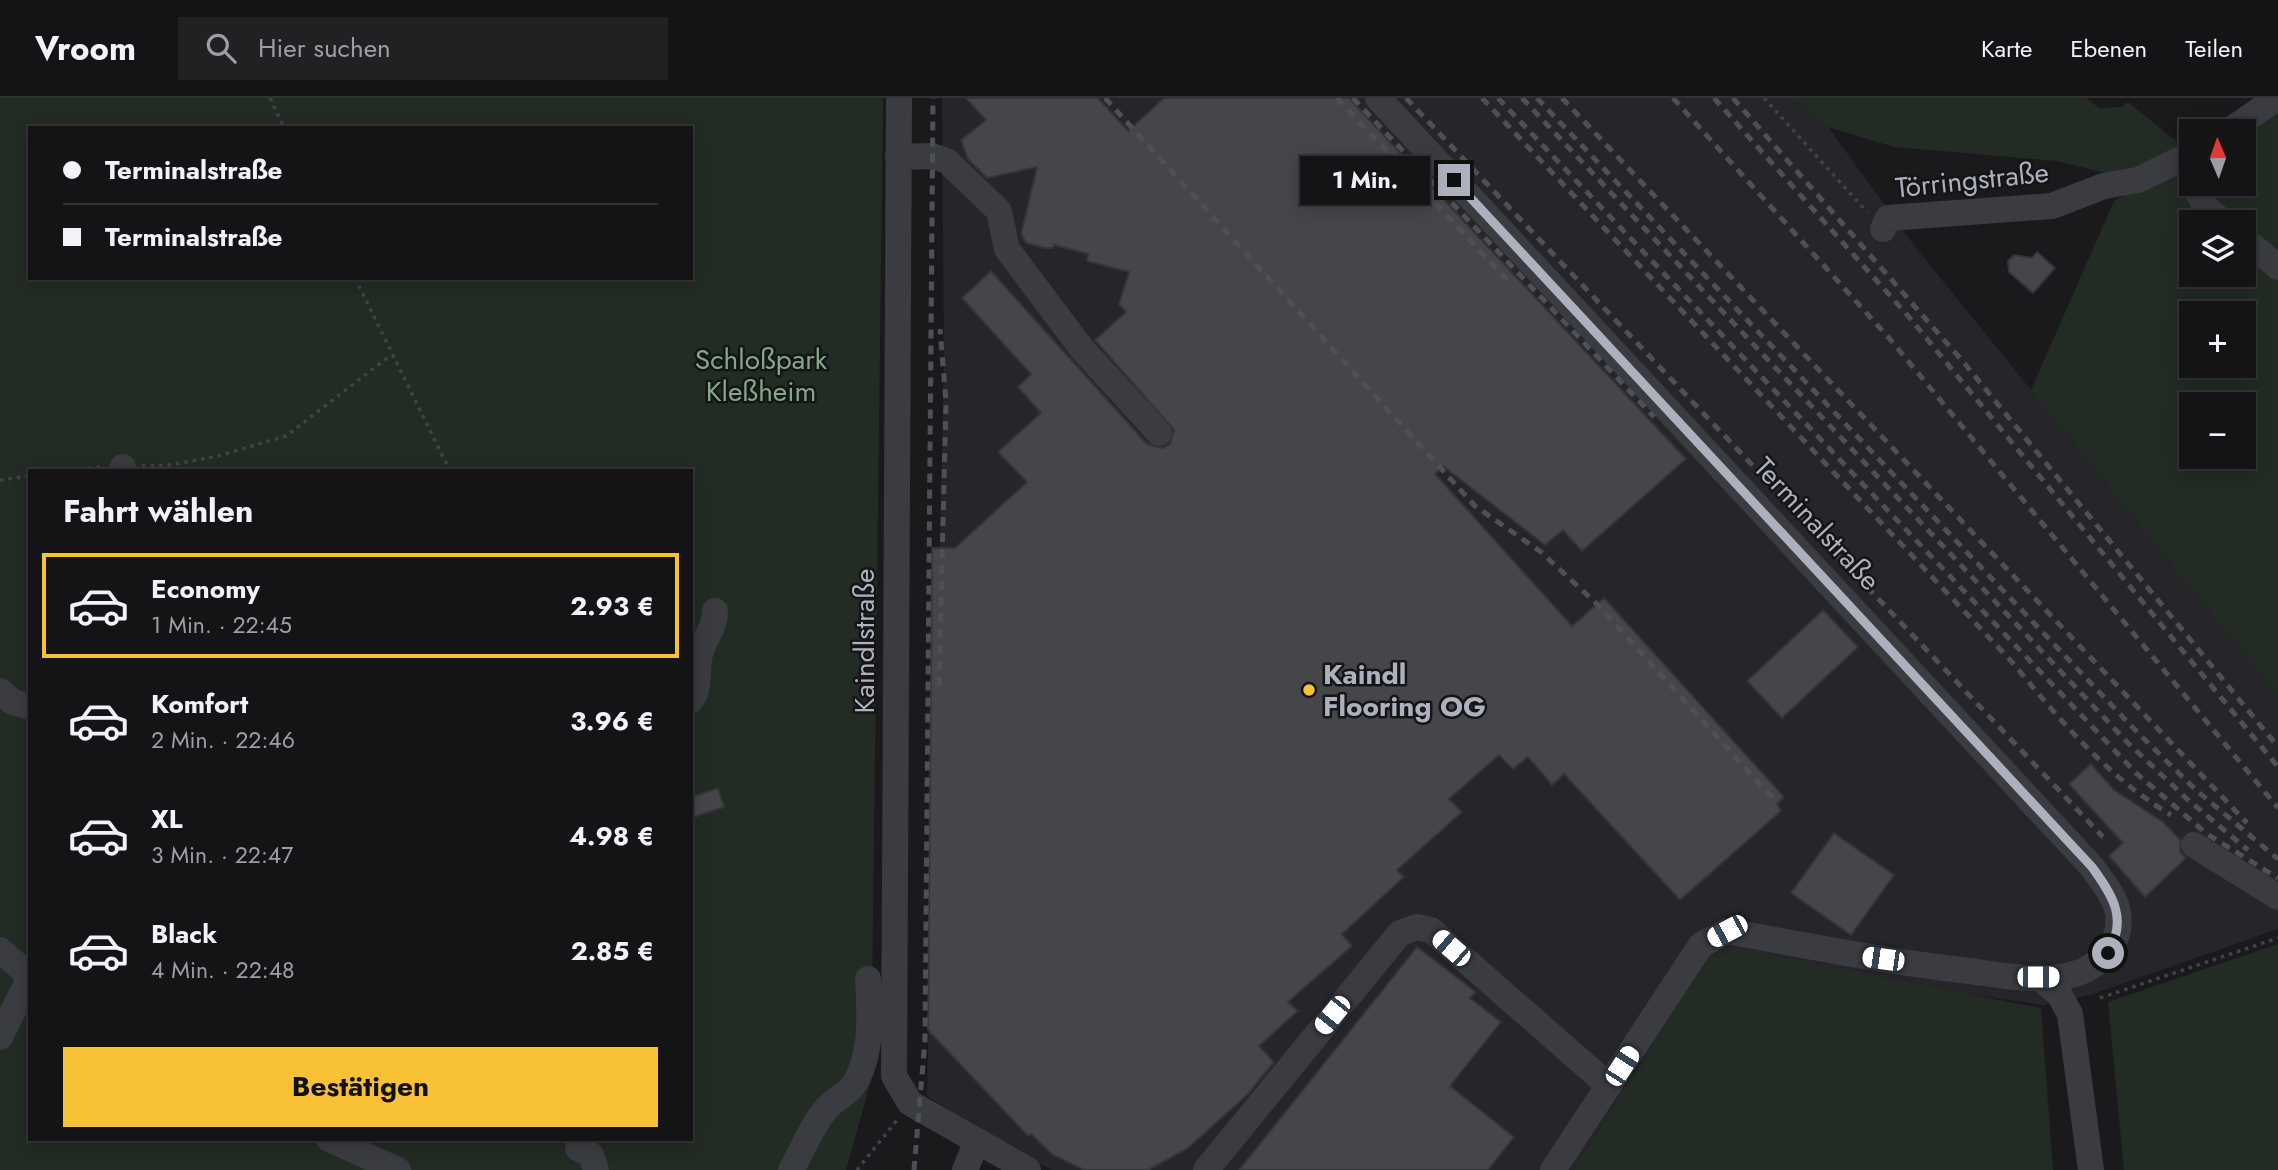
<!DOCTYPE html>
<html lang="de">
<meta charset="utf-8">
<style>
body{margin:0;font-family:Jost,sans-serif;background:#212123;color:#f1f3f6;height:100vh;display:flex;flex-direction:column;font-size:26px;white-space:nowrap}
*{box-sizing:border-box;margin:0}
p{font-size:23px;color:#9d9ea1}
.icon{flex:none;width:38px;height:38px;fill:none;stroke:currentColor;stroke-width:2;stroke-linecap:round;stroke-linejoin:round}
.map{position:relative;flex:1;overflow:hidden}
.sheet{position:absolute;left:28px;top:371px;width:665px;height:672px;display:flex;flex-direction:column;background:#141416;border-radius:0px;box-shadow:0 4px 18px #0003,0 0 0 2px #333335}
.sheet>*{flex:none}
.guide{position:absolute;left:28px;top:28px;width:665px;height:154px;border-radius:0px;box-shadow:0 4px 18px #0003,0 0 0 2px #333335;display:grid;align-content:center;height:154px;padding:0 35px;background:#141416}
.needle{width:46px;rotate:358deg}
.controls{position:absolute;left:2179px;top:21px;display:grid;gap:14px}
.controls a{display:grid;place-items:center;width:77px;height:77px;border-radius:0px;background:#141416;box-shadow:0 4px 18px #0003,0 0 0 2px #333335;font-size:35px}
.end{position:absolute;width:32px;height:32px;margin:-16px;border:9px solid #adb1bd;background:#111;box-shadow:0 0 0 4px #111}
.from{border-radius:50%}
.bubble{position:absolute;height:49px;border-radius:0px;background:#141416;box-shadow:0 4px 18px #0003,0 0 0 2px #333335;font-size:23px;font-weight:700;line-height:49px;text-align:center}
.car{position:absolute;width:21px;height:42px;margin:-21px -10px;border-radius:9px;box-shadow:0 0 5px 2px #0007;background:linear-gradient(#fff 24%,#345 0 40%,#fff 0 76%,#345 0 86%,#fff 0)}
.guide b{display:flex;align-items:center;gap:24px;height:66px;font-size:26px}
.guide b+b{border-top:2px solid #333335}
.guide i{width:18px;height:18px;background:#f1f3f6}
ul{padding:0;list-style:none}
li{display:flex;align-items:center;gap:21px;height:105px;margin:0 14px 10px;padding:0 21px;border:4px solid transparent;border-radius:0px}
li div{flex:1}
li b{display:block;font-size:26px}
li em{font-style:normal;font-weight:700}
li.active{border-color:#f9c136}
li>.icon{width:63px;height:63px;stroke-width:1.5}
h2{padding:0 35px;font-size:32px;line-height:84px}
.button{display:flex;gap:14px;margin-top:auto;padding:14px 35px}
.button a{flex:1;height:80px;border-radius:0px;background:#f9c136;color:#111;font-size:28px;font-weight:700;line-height:80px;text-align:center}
header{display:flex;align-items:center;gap:42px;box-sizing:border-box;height:98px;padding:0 35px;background:#141416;border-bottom:2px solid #333335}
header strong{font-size:33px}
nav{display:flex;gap:38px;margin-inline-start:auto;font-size:24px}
.search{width:490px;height:63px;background:#212123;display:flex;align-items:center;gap:18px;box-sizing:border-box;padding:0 24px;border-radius:0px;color:#9d9ea1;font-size:26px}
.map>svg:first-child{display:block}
.built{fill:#26262a}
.green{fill:#222b24;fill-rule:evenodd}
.building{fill:#45454a;stroke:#353439;stroke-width:2}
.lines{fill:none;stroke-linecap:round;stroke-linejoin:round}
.path{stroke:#414349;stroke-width:3.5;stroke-dasharray:3.5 5;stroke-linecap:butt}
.minor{stroke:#3b3c42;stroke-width:26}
.rail{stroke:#4e5057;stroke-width:5;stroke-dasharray:9 7;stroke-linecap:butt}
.route{stroke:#adb1bd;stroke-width:9}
.poi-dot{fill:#f9c136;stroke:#151518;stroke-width:2.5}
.labels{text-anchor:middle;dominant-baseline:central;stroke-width:5;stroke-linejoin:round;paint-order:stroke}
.street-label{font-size:28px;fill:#adb1bd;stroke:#151518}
.park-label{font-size:28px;fill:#83a887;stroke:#151518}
.poi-label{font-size:28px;font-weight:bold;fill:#adb1bd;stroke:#151518;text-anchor:start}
</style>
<header>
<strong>Vroom</strong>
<div class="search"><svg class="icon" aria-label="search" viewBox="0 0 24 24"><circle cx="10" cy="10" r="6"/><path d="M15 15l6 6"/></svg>Hier suchen</div>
<nav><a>Karte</a><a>Ebenen</a><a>Teilen</a></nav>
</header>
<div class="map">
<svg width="2278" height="1072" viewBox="0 0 2278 1072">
<rect width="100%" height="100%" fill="#1a1a1d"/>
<path class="built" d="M942,0H1796L1828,29L1916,150L2278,596V831L2093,896L2044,907L1719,860L1573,1072H1052L992,1040L927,998L944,268Z"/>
<path class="green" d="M0,0H883L871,983L846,1072H0ZM30,30H691V180H30ZM30,373H691V1041H30Z
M1792,0H2086L2099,10L2122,9L2128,4L2188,53L2130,81L2057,63L1894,49L1828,29Z
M2278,14V164L2244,135V124H2230L2199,86H2244V33Z
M2174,76L2186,84L2215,124H2191V177H2244V148L2278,176V597L2031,292L2114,103L2163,77ZM2191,215H2244V268H2191ZM2191,306H2244V359H2191Z
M2278,846V1072H2124L2108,904Z
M1750,853L2041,910L2053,1072H1573L1707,862L1718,856Z"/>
<path class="building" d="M966,0H1098L1128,33L1164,0H1349L1686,361L1582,453L1563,432L1545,447L1443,368L1435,376L1572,528L1604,500L1784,699L1777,706L1781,713L1680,802L1564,676L1552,687L1528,659L1513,671L1499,657L1449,701L1462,714L1397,772L1404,779L1342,836L1352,848L1288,904L1298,913L1259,948L1274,964L1247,997L1187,1051L1148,1072H1084L1053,1057L1031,1036L1028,1038L928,932L932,450H955L1027,384L998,354L1041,315L1018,289L1031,276L962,200L991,173L1147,346L1163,350L1170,346L1174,332L1095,242L1126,214L1119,206L1129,174L1087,163L1088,156L1054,147L1053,150H1044L1026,145L1021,136L1037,69L987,80L968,61L961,42L986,22Z
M2037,154L2055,170L2033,195L2009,174L2008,163L2014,157L2032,160Z
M1823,512L1858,549L1782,620L1747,583Z
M2091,666L2114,692L2163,724L2180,742V754L2186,760L2145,799L2109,758L2123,745L2069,686Z
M718,690L724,709L691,720V699Z
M1834,735L1894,777L1851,837L1791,795Z
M1417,849L1476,894L1470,900L1501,924L1450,988L1514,1039L1488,1072H1239Z"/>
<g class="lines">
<path class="path" d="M270,0L284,30
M1764,0L1867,114
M355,180L450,373
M142,368L170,367L218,358L286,338L391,257
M63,373L100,369
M0,382L30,378
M2100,900L2278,840
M857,1072L898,1021"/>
<path class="minor" d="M899,0L894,978L910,1005L977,1043L965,1072
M1378,0L2092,769C2101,782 2116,799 2118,815C2123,850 2093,875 2061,879C2031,883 1999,877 1970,873C1888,864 1807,848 1727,833L1701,847L1553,1072
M2229,33L2277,0
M898,59L932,58L947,63L999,113L1007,151L1082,251L1159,335
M2193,86L2206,109L2222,124
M1883,131L1888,120L2052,108L2104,88L2138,82L2191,56
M2244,141L2278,169
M122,373L123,369
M0,593L13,604L30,609
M691,602C701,588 696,572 700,556C704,540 715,531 715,513
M2194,747L2278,799
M0,852L30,878
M2038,879L2059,896L2070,916L2091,1072
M0,939L30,879
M329,1041L398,1072
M977,1043L1028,1072
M578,1050L591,1057L596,1072
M791,1072C803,1052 811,1028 827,1010C834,1002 845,997 852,989C873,960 870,915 868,881
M1206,1072L1400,835L1417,829L1431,832L1609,988"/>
<path class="rail" d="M1105,0L1475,408L1541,454L1598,507L1776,704
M1337,0L1508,183
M1353,0L1654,319
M1406,0L2103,739
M1482,0L2012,564C2060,622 2106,678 2171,717
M1498,0L2136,675L2207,736L2278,780
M1522,0L2128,645L2187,701L2248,752
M1537,0L2138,635L2196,692L2278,761
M1562,0L2247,725
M1673,0L1889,240L2278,710
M1714,0L1909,219L2278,669
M1733,0L1965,266L2278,649
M939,588L946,304L940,231
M914,1072L925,942L933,0"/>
</g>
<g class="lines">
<path class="route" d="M1454,82L2092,769C2113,798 2128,821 2108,855"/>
</g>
<circle class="poi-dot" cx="1309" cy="592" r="7"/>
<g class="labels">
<g class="street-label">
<text transform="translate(1972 82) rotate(-6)">Törringstraße</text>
<text transform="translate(1817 426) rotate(47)">Terminalstraße</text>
<text transform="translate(864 543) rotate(-90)">Kaindlstraße</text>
</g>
<g class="park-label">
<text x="761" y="261">Schloßpark<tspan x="761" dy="32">Kleßheim</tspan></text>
</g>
<g class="poi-label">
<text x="1323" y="576">Kaindl<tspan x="1323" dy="32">Flooring OG</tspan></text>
</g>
</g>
</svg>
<div class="controls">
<a><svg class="needle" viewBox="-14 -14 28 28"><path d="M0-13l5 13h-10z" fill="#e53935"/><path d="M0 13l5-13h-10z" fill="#9d9ea1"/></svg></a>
<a><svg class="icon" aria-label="layers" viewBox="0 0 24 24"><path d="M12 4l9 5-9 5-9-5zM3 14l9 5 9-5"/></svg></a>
<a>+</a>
<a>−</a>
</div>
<i class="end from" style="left:2108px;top:855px"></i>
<i class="end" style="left:1454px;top:82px"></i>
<div class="bubble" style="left:1300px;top:58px;width:130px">1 Min.</div>
<i class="car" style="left:1727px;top:833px;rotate:242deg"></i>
<i class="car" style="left:1451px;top:850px;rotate:311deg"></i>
<i class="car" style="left:1883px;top:861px;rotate:278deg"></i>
<i class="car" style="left:2038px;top:879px;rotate:90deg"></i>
<i class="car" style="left:1332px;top:917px;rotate:219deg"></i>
<i class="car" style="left:1622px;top:968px;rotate:33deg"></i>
<div class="guide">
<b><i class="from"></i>Terminalstraße</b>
<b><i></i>Terminalstraße</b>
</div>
<section class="sheet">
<h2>Fahrt wählen</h2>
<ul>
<li class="active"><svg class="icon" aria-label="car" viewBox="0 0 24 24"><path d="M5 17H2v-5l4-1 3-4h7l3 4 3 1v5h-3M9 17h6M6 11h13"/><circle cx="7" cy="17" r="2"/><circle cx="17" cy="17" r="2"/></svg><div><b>Economy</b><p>1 Min. · 22:45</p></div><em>2.93 €</em></li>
<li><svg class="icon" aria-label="car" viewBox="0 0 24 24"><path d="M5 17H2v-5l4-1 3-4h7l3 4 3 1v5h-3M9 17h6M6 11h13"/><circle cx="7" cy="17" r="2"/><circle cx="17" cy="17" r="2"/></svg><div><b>Komfort</b><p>2 Min. · 22:46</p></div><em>3.96 €</em></li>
<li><svg class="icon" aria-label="car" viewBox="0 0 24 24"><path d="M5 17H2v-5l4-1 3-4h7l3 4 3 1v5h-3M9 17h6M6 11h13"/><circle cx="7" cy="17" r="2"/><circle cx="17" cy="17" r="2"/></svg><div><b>XL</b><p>3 Min. · 22:47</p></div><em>4.98 €</em></li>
<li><svg class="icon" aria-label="car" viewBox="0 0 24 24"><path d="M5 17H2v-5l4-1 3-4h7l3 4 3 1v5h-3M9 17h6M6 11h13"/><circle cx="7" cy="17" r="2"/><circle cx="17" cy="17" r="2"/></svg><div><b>Black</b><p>4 Min. · 22:48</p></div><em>2.85 €</em></li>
</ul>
<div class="button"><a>Bestätigen</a></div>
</section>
</div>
